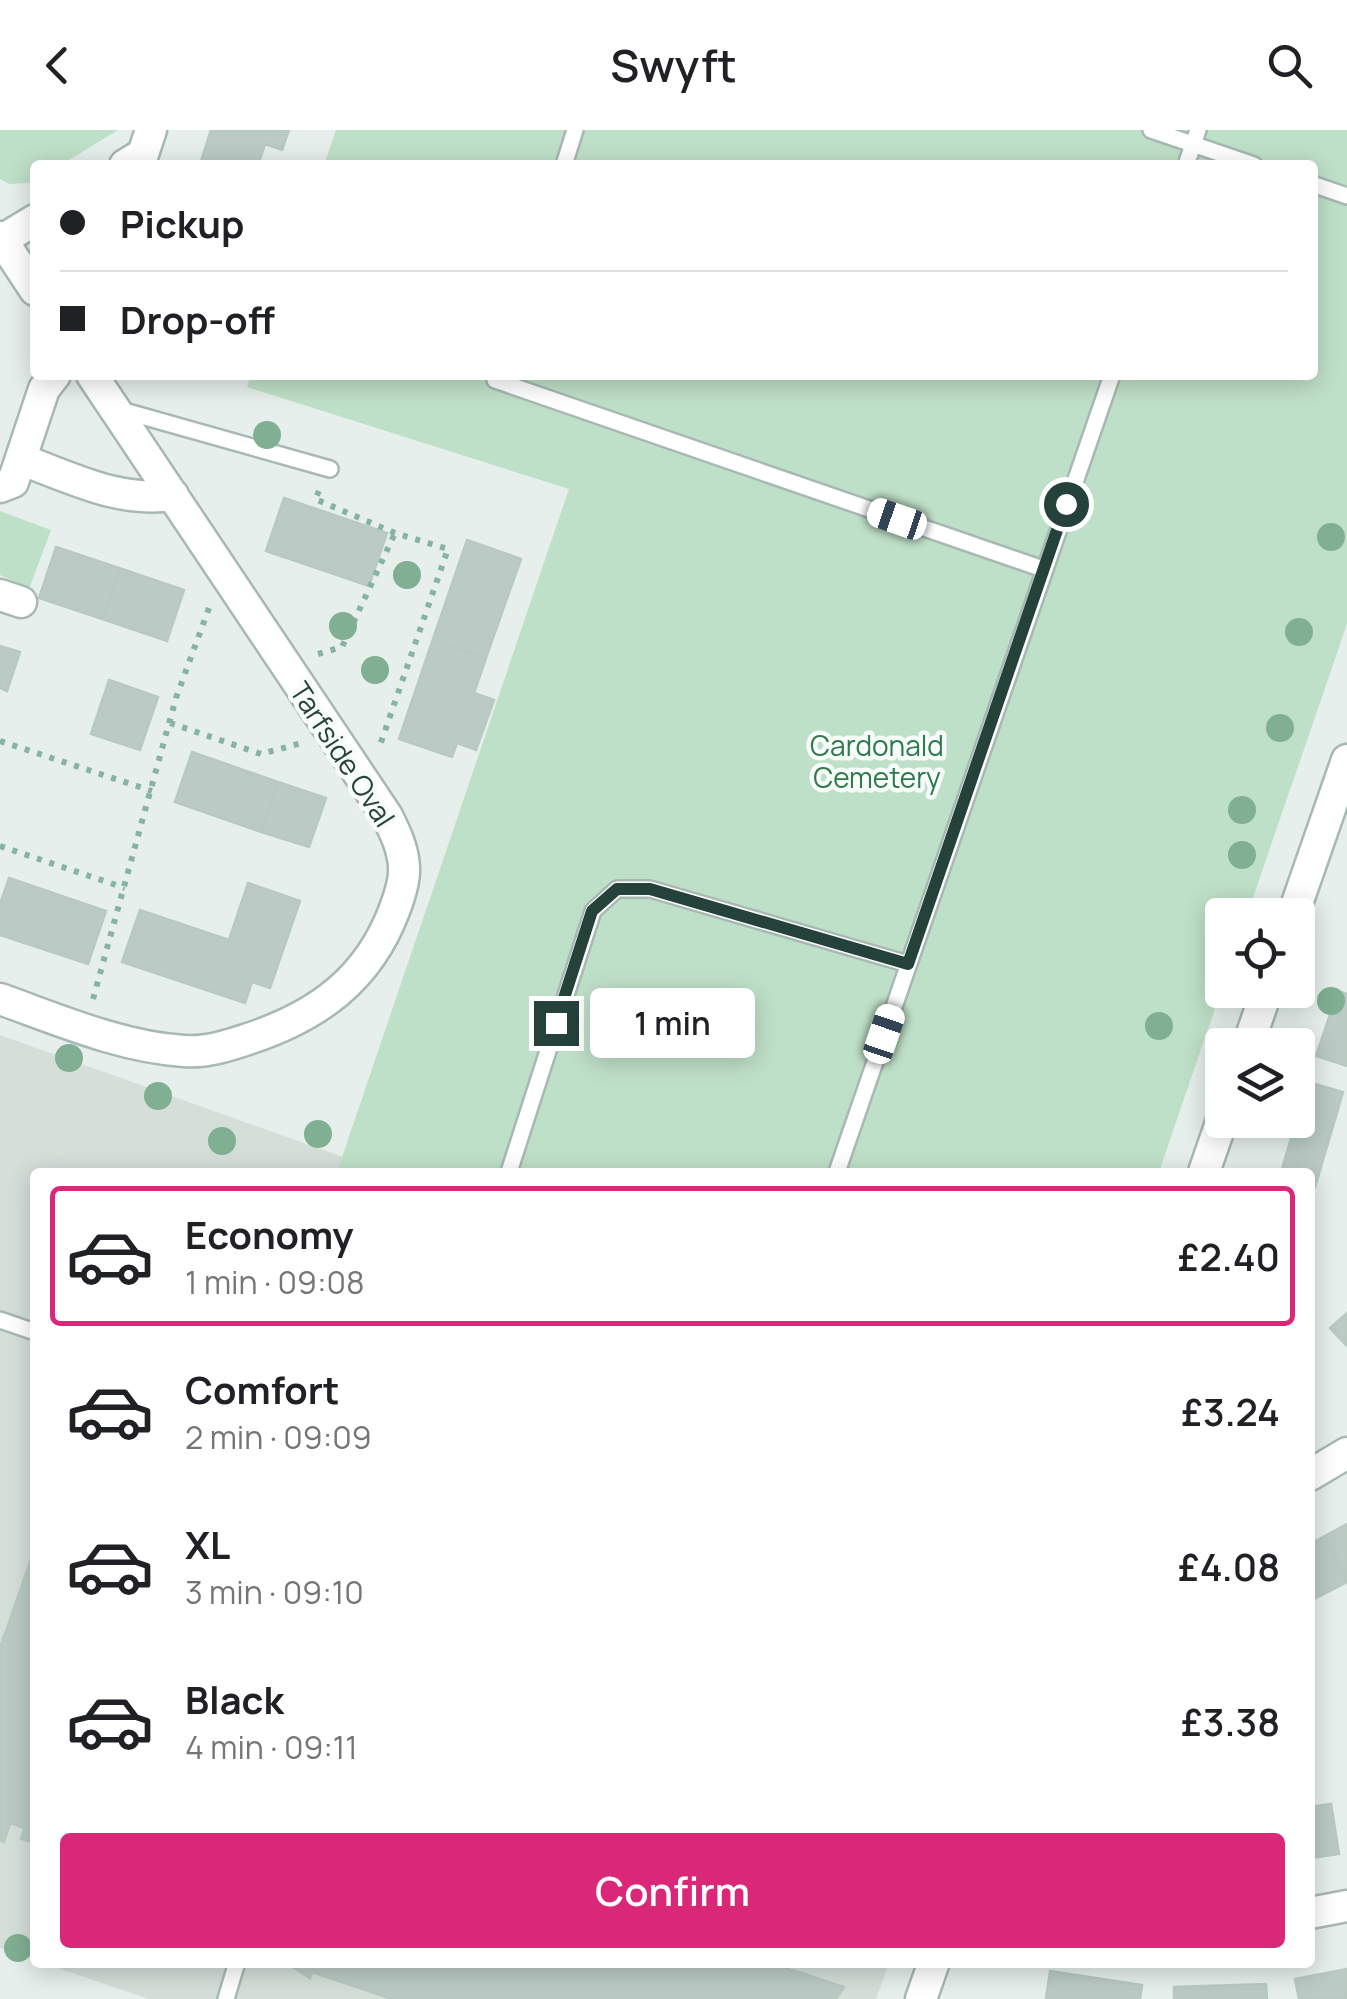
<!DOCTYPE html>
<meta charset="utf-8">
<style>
body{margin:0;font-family:Manrope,sans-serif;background:#f6f6f6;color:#202124;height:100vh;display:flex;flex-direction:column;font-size:38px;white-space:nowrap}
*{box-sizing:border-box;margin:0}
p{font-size:32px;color:#757577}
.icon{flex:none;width:55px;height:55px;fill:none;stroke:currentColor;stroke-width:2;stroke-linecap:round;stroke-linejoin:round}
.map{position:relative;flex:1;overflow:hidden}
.details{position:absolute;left:30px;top:1038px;width:1285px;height:800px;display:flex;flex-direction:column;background:#fff;border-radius:10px;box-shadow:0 5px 25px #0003}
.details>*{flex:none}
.guide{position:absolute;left:30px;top:30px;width:1288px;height:220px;border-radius:10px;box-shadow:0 5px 25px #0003;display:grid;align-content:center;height:220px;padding:0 30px;background:#fff}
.buttons{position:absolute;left:1205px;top:768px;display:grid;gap:20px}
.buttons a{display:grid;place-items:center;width:110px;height:110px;border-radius:10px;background:#fff;box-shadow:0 5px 25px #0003;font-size:50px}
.end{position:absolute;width:45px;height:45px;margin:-22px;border:12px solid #24423a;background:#fff;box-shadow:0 0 0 5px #fff}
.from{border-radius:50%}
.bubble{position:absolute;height:70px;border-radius:10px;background:#fff;box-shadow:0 5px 25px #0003;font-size:32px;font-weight:600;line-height:70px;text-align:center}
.car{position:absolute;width:30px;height:60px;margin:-30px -15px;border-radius:12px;box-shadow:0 0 8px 2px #0007;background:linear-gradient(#fff 24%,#345 0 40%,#fff 0 76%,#345 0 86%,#fff 0)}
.guide b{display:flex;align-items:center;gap:35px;height:95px;font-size:38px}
.guide b+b{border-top:2px solid #e0e0e0}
.guide i{width:25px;height:25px;background:#202124}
ul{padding:18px 0 0;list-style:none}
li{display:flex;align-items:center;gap:30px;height:140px;margin:0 20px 15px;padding:0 10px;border:5px solid transparent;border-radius:10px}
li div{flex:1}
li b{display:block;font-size:38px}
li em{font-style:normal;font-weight:600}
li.current{border-color:#db2777}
li>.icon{width:90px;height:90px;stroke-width:1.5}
.primary-button{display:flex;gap:20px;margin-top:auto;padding:20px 30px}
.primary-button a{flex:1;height:115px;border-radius:10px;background:#db2777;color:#fff;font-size:40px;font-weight:600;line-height:115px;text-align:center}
header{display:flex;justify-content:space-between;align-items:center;height:130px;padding:0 30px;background:#fff;font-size:45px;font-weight:600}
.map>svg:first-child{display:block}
.built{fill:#d4dfda}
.green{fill:#bfe0c8}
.building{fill:#bbcac4;stroke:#b8c9c2;stroke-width:2.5}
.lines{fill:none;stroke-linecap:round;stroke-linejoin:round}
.service-casing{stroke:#a8b8b2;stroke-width:20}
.minor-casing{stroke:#a8b8b2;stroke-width:35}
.tertiary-casing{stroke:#a8b8b2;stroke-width:35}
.path{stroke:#86b3a5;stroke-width:6;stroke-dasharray:5 8;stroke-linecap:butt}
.service{stroke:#fff;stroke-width:15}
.minor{stroke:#fff;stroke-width:30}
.tertiary{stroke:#fff;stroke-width:30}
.tree{fill:#80af93}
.route{stroke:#24423a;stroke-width:12}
.labels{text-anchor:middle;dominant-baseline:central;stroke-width:9;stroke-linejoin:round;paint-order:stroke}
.park-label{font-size:28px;fill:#2d7a4b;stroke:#f7fbf9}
.street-label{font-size:28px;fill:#24423a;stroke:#f7fbf9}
</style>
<header><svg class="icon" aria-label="back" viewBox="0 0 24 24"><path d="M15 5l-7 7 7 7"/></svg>Swyft<svg class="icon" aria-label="search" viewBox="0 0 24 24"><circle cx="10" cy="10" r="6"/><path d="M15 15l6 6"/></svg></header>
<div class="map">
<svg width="1347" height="1869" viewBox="0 0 1347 1869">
<rect width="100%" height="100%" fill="#e6efeb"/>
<path class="built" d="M0,905L343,1027L337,1042H35V1830L0,1818Z
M43,1833H889L876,1869H149Z"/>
<path class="green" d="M0,0H118L61,35H35V51L32,53L9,54L0,49Z
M336,0H1347V494L1247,785H1222V858L1159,1042H337L569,359L247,257L251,245H1312V35H324Z
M0,381L51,400L29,459L0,445Z"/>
<path class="building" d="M211,0H289L282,20L265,14L258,35H212L201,31Z
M284,368L387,403L369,456L266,421Z
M467,410L521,429L486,528L433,509Z
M56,417L119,438L102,489L39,468Z
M119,438L184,460L167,511L102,489Z
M433,509L486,528L474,563L494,570L476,620L457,613L452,627L399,609Z
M0,516L20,522L7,561L0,558Z
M109,550L158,567L140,620L91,604Z
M192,622L278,652L261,702L175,672Z
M278,652L326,668L309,717L261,702Z
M9,748L106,781L88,834L0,805V774Z
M248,753L300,771L270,858L252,852L245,873L122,832L140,780L229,810Z
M1338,861L1347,864V936L1316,926Z
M1308,952L1343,962L1315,1057L1310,1055V1042H1281Z
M1347,1183V1216L1330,1198Z
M1347,1394V1448L1325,1406Z
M1325,1406L1347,1452L1310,1471V1414Z
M35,1418V1713L21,1709L25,1698L10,1693L4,1712L0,1710V1518Z
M1331,1674L1339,1724L1310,1728V1677Z
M285,1832H791L789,1839L844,1857L836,1869H392L312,1842L310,1848Z
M1347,1839V1869H1299L1295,1849Z
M1050,1841L1142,1855L1140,1869H1046Z
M1266,1854L1267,1869H1174V1857Z"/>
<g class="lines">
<g class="service-casing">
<path id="service" d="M1151,0L1254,35
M564,35L575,0
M1186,35L1198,0
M1312,54L1347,66
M496,245L495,250L1043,439
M117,279L330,339
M509,1042L593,781L617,759H650L908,834
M837,1042L1112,245
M0,1190L35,1202
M226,1869L237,1832"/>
</g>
<g class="minor-casing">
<path id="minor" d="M125,35L143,24L151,0
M0,107L35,160
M2,110L35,90
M22,330C73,348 118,373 173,365
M0,357L13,352L44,259L55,245
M0,465L21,472
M0,869C59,890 121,917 184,921C207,923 230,915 251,908C319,885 368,849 394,781C399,768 405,751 404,737C403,718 395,702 387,686L92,245
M1310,1345L1347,1323
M1310,1783L1347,1776"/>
</g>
<g class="tertiary-casing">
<path id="tertiary" d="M1293,785L1347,630
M1248,915L1267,860
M1204,1042L1222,990
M921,1869L934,1832"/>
</g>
<path class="path" d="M319,361L315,369L395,403L448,419L379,618
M318,524L342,517L395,403
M170,593L261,624L302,613
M0,611L152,661
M0,716L125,758
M93,869L176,568L209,478"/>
<use href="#service" class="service"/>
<use href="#minor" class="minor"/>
<use href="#tertiary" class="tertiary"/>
</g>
<g class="tree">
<circle cx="267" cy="305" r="14"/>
<circle cx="1331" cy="407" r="14"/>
<circle cx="407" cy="445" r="14"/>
<circle cx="343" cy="496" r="14"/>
<circle cx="1299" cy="502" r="14"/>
<circle cx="375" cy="540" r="14"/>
<circle cx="1280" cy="598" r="14"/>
<circle cx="1242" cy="680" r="14"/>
<circle cx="1242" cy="725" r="14"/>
<circle cx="1331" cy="871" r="14"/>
<circle cx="1159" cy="896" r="14"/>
<circle cx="69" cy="928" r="14"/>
<circle cx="158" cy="966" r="14"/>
<circle cx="318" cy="1004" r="14"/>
<circle cx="222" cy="1011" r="14"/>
<circle cx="18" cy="1818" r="14"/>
</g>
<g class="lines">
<path class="route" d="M556,893L592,781L617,759H650L908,834L1066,374"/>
</g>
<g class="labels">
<g class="park-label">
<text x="877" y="615">Cardonald<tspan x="877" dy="32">Cemetery</tspan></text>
</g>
<g class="street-label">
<text transform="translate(343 624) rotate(57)">Tarfside Oval</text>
</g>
</g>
</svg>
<div class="buttons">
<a><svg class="icon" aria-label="locate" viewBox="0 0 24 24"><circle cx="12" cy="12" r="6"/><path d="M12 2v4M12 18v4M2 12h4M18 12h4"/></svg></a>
<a><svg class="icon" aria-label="layers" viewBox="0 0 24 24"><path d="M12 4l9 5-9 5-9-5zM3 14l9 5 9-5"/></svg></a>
</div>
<i class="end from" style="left:1066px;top:374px"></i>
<i class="end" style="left:556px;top:893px"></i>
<div class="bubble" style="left:590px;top:858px;width:165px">1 min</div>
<i class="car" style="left:897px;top:389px;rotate:289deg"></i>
<i class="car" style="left:884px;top:904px;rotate:19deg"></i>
<div class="guide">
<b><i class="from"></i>Pickup</b>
<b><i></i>Drop-off</b>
</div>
<section class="details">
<ul>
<li class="current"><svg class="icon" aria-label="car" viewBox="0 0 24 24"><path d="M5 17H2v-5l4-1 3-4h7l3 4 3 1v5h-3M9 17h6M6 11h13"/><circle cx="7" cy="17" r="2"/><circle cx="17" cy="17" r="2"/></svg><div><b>Economy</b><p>1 min · 09:08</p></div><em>£2.40</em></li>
<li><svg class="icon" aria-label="car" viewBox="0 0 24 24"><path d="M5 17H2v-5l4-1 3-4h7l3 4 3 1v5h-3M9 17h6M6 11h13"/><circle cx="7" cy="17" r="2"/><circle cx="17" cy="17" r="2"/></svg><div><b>Comfort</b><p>2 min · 09:09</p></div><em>£3.24</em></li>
<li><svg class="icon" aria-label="car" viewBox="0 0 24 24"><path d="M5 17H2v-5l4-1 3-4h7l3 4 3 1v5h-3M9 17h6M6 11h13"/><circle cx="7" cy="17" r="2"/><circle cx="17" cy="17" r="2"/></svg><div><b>XL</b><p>3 min · 09:10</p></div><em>£4.08</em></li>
<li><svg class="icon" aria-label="car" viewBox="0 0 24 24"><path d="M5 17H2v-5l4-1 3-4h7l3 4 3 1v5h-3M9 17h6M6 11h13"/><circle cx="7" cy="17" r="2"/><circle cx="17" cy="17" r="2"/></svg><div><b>Black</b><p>4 min · 09:11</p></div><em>£3.38</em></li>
</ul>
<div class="primary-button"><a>Confirm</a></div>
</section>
</div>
